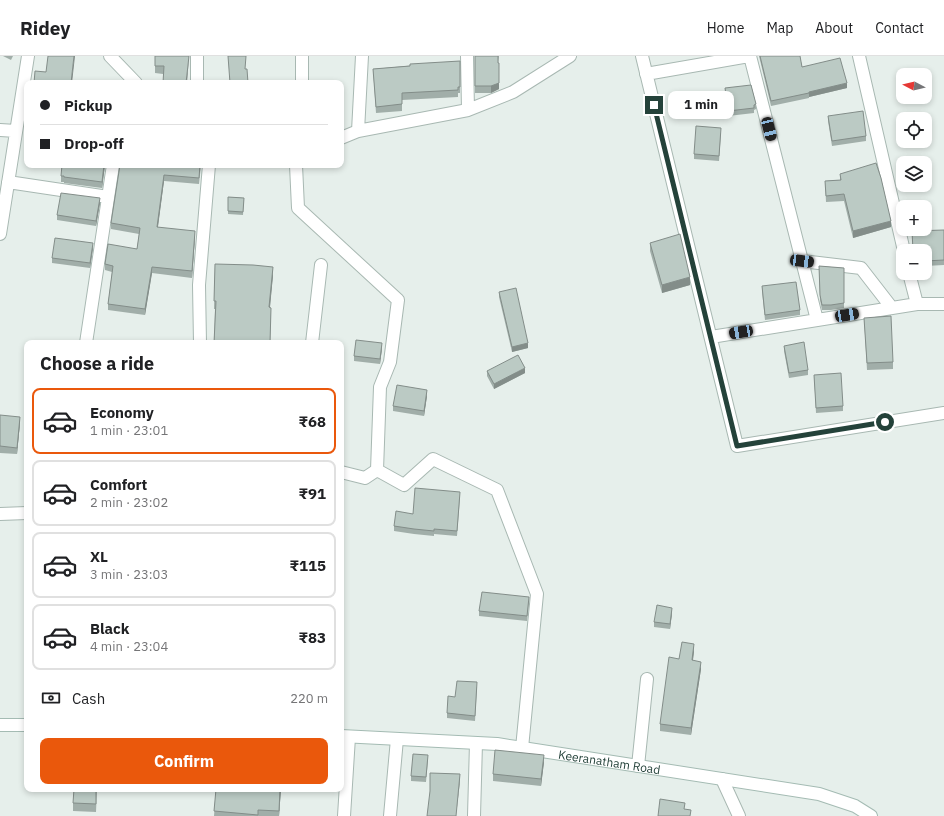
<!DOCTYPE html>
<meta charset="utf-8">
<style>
body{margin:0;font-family:"IBM Plex Sans",sans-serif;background:#f6f6f6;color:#202124;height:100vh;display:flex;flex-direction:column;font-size:15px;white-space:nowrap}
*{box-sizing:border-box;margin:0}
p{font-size:13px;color:#757577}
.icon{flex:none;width:22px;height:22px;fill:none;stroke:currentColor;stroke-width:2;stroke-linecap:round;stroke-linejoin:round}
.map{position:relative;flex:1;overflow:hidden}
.sheet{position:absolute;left:24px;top:284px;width:320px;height:452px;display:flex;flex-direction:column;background:#fff;border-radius:8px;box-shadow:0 2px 6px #0003}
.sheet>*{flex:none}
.top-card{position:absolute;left:24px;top:24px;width:320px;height:88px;border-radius:8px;box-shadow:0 2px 6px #0003;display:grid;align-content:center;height:88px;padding:0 16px;background:#fff}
.needle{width:26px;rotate:277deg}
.controls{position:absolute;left:896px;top:12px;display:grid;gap:8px}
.controls a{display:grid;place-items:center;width:36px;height:36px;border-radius:8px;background:#fff;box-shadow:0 2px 6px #0003;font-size:20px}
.end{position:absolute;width:18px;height:18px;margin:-9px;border:5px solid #24423a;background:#fff;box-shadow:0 0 0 2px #fff}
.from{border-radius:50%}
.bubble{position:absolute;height:28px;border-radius:8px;background:#fff;box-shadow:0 2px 6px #0003;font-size:13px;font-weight:800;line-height:28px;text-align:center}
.car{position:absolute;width:12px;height:24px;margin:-12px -6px;border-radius:5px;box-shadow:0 0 3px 1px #0007;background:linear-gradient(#222 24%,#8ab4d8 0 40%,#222 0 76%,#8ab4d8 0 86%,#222 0)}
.top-card b{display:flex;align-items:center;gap:14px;height:38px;font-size:15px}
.top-card b+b{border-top:1px solid #e0e0e0}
.top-card i{width:10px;height:10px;background:#202124}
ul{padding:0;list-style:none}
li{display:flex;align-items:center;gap:12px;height:66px;margin:0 8px 6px;padding:0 8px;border:2px solid #e0e0e0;border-radius:8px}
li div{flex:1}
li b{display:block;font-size:15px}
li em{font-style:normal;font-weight:800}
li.selected{border-color:#ea580c}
li>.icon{width:36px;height:36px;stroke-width:1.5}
h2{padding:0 16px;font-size:18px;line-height:48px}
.pay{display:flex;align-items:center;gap:10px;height:44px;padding:0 16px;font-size:15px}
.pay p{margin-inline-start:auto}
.cta{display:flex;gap:8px;margin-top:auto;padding:8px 16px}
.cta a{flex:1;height:46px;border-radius:8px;background:#ea580c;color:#fff;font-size:16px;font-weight:800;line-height:46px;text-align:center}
header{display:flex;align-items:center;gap:24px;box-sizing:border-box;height:56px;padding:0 20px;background:#fff;border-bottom:1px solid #e0e0e0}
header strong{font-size:19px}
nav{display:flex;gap:22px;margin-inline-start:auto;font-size:14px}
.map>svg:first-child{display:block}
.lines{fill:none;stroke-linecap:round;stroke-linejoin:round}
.street-casing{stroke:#a8b8b2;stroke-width:14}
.secondary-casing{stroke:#a4bbb3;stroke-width:14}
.street{stroke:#fff;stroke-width:12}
.secondary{stroke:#fff;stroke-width:12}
.wall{fill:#a1aea9}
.shaded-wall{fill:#838d89}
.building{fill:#bbcac4;stroke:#838d89}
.route{stroke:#24423a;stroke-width:5}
.labels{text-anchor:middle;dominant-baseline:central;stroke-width:4;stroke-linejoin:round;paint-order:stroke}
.street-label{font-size:12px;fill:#24423a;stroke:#f7fbf9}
</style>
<header>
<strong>Ridey</strong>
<nav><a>Home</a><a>Map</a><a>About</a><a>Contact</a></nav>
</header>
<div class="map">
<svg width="944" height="760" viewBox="0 0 944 760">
<rect width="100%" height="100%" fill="#e6efeb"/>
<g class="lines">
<g class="street-casing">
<path id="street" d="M110,0L136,27
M197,0V27
M467,0L468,54
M642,0L737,390L944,357
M750,0L817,264
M859,0L904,195
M646,18L749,0
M302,27V0
M0,74L16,75
M358,75L362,0
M341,82L358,75L468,54L513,36L570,0
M296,109L298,152L398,244L390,306L380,331L377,414
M8,126L108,141
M0,178L28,0
M802,205L861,212L892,252
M909,217L917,248
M711,281L917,248H944
M86,287L113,109
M200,287L199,229L209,109
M312,287L321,209
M341,416L365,422L377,414L404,429L433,403L497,434L537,538L522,692
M0,458L27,457
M638,710L647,623
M722,723L739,760
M344,760L349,681
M390,760L397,683
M474,760L476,687"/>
</g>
<g class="secondary-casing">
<g id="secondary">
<path d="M0,669H27"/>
<path id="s1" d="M341,680L497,688L516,691L819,738L855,750L871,760"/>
</g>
</g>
<use href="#street" class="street"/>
<use href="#secondary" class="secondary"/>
</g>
<path class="wall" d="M3,0H13L11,4Z
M155,0H189V2L163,18L155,17Z
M475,0H499L498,7L499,33L491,37H475Z
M759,0H800L802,11L847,32L809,41V42L771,50Z
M460,5V37H458V41L402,44V55L376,57L373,13Z
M725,32L756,48V53L754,54V57L728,60Z
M27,49V61H26Z
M828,60L866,80V85L832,90L828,65Z
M721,77L719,105L694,103V98Z
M105,109L102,132L64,127V126H61V120Z
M120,109H201L199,128L164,125L158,171L195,181L192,222L152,217L145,259L108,254V248L112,216L105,214V208L137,193L139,178L111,173V167Z
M840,118L891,171L853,182L844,145L826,146L825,125L840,124Z
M228,141L244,142L243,159L228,158Z
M100,147L96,170L57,164V159Z
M944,174V209L925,210V195Z
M650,187L690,229L662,237L650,195Z
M93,192L90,212L52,207V202Z
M215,208L273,219L270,252L271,260L270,287H214L215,253H214Z
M819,210L844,212V252L831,254H822L820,244Z
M762,230L800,254V259L765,264L762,235Z
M499,236L528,292L512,296L499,241Z
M864,262L893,306V313L867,314Z
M784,290L808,314V319L789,322L784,295Z
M382,292L380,308L354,305V300Z
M487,315L525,317L494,333L487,320Z
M814,319L843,350V355L816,357Z
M427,340L424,360L393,355V350Z
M0,359L20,367L17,398L0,397Z
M460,441L457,480L434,478V480L414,478L394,475V470L413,458Z
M529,546L527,565L479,560V555Z
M672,557L670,573L654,571V566Z
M694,595L693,604L701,613L691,679L660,675V668L679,603Z
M477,631L475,665L447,662V657L455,641Z
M428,704L426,726L411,725V720Z
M544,706L541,730L493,725V718Z
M97,733L96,756L73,755V747Z
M216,733H281L279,760H214Z"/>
<path class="shaded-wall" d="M74,0H75L72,27H71Z
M189,0L187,27H186Z
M499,27V33L491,37V30Z
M847,27V32L809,41V36Z
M104,109H105L102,132V126Z
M164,119V125L157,177V171Z
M100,142V147L96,170V165Z
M891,165V171L853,182V175Z
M195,175V181L192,222V215Z
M93,187V192L90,212V207Z
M152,211V217L145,259V253Z
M273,211V219L269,260V251Z
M690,221V229L662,237V229Z
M382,287V292L380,308V303Z
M528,287V292L512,296V291Z
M525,312V317L494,333V328Z
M427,334V340L424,360V355Z
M20,361V367L17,398V392Z
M672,552V557L670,573V568Z
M694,588V595L692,611V604Z
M701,606V613L691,679V672Z
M544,699V706L541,730V723Z
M460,718V725L456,760Z
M280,733H281L279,760V755Z"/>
<path class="building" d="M48,0H74L71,27H74H34L35,15L46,16Z
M155,0H189L186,27H163L164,10H155Z
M228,0H246L245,13H247L248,27H230Z
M475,0H498V7H499V27L491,30H475Z
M760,0H800L802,11L840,2L847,27L809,36V37L771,45Z
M460,5V31H458V34L402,37V48L376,51L373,13L410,10V8Z
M751,29L756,48L754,49V52L728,55L725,32Z
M863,55L866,80L832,85L828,60Z
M696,70L721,72L719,100L694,98Z
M876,107L881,122L891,165L853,175L844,138L826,140L825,125L841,124L840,118Z
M62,109H104L102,126L64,121V120H61Z
M120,109H200L199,122L164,119L157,171L195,175L192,215L152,211L145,253L108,248L113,210L105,208L108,188L137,193L140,172L111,167Z
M61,137L100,142L96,165L57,159Z
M228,141L244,142L243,156L228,155Z
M944,174V204L925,205V195H913L912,175Z
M680,178L690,221L662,229L650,187Z
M55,182L93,187L90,207L52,202Z
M215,208L253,209L273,211L269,251L271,252L270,287H214L216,245H214Z
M819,210L844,212V247L831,249H822L820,239Z
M796,226L800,254L765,259L762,230Z
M516,232L528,287L512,291L499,236Z
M891,260L893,306L867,307L864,262Z
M356,284L382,287L380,303L354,300Z
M804,286L808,314L789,317L784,290Z
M518,299L525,312L494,328L487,315Z
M841,317L843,350L816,352L814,319Z
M397,329L427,334L424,355L393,350Z
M0,359L20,361L17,392L0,390Z
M415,432L460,436L457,475L434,473V475L414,473L394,470L396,455L413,458Z
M482,536L529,541L527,560L479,555Z
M657,549L672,552L670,568L654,566Z
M682,586L694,588L692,604L701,606L691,672L660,668L669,601L679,603Z
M457,625L477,626L475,660L447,657L448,640L455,641Z
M495,694L544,699L541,723L493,718Z
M413,698L428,699L426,721L411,720Z
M430,717L460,718L456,760H427L430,735Z
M74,733H96V748L73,747Z
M216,733H280L279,755L258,754V759L214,755Z
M660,743L685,747L684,753L691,754L690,760H658Z"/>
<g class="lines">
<path class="route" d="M654,49L737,390L885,366"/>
</g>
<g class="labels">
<g class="street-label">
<text stroke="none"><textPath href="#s1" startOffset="270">Keeranatham Road</textPath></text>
</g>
</g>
</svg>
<div class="controls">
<a><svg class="needle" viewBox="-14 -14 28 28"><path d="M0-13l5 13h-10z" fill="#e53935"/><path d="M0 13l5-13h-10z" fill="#757577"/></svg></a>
<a><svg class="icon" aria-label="locate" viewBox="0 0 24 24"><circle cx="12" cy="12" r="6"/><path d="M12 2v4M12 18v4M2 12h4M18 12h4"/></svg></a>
<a><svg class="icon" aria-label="layers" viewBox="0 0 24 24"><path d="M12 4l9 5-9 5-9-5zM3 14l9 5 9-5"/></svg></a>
<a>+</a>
<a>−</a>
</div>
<i class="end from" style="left:885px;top:366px"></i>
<i class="end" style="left:654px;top:49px"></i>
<div class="bubble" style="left:668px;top:35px;width:66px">1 min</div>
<i class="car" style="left:769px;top:73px;rotate:166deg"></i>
<i class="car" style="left:802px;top:205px;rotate:97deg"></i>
<i class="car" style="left:847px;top:259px;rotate:81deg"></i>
<i class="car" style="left:741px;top:276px;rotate:261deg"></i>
<div class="top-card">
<b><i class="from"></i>Pickup</b>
<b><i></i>Drop-off</b>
</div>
<section class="sheet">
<h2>Choose a ride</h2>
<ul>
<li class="selected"><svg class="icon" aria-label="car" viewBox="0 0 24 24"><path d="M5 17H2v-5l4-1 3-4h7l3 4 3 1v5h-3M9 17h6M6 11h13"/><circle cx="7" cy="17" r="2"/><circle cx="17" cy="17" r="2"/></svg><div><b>Economy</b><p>1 min · 23:01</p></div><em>₹68</em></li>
<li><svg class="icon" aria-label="car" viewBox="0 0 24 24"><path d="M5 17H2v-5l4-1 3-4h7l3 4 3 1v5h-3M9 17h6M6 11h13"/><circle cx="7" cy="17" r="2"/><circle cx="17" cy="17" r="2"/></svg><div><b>Comfort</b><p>2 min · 23:02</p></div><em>₹91</em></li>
<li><svg class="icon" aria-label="car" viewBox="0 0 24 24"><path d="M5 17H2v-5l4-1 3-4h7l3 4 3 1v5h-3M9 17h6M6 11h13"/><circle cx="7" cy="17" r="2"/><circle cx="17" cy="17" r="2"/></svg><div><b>XL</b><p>3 min · 23:03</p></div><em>₹115</em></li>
<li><svg class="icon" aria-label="car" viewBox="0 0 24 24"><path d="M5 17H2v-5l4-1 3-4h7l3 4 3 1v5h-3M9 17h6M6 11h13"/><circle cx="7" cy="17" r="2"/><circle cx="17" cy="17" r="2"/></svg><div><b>Black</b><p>4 min · 23:04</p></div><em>₹83</em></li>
</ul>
<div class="pay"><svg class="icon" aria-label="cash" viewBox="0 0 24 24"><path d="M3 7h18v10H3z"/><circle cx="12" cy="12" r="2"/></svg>Cash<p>220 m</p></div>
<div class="cta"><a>Confirm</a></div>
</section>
</div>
